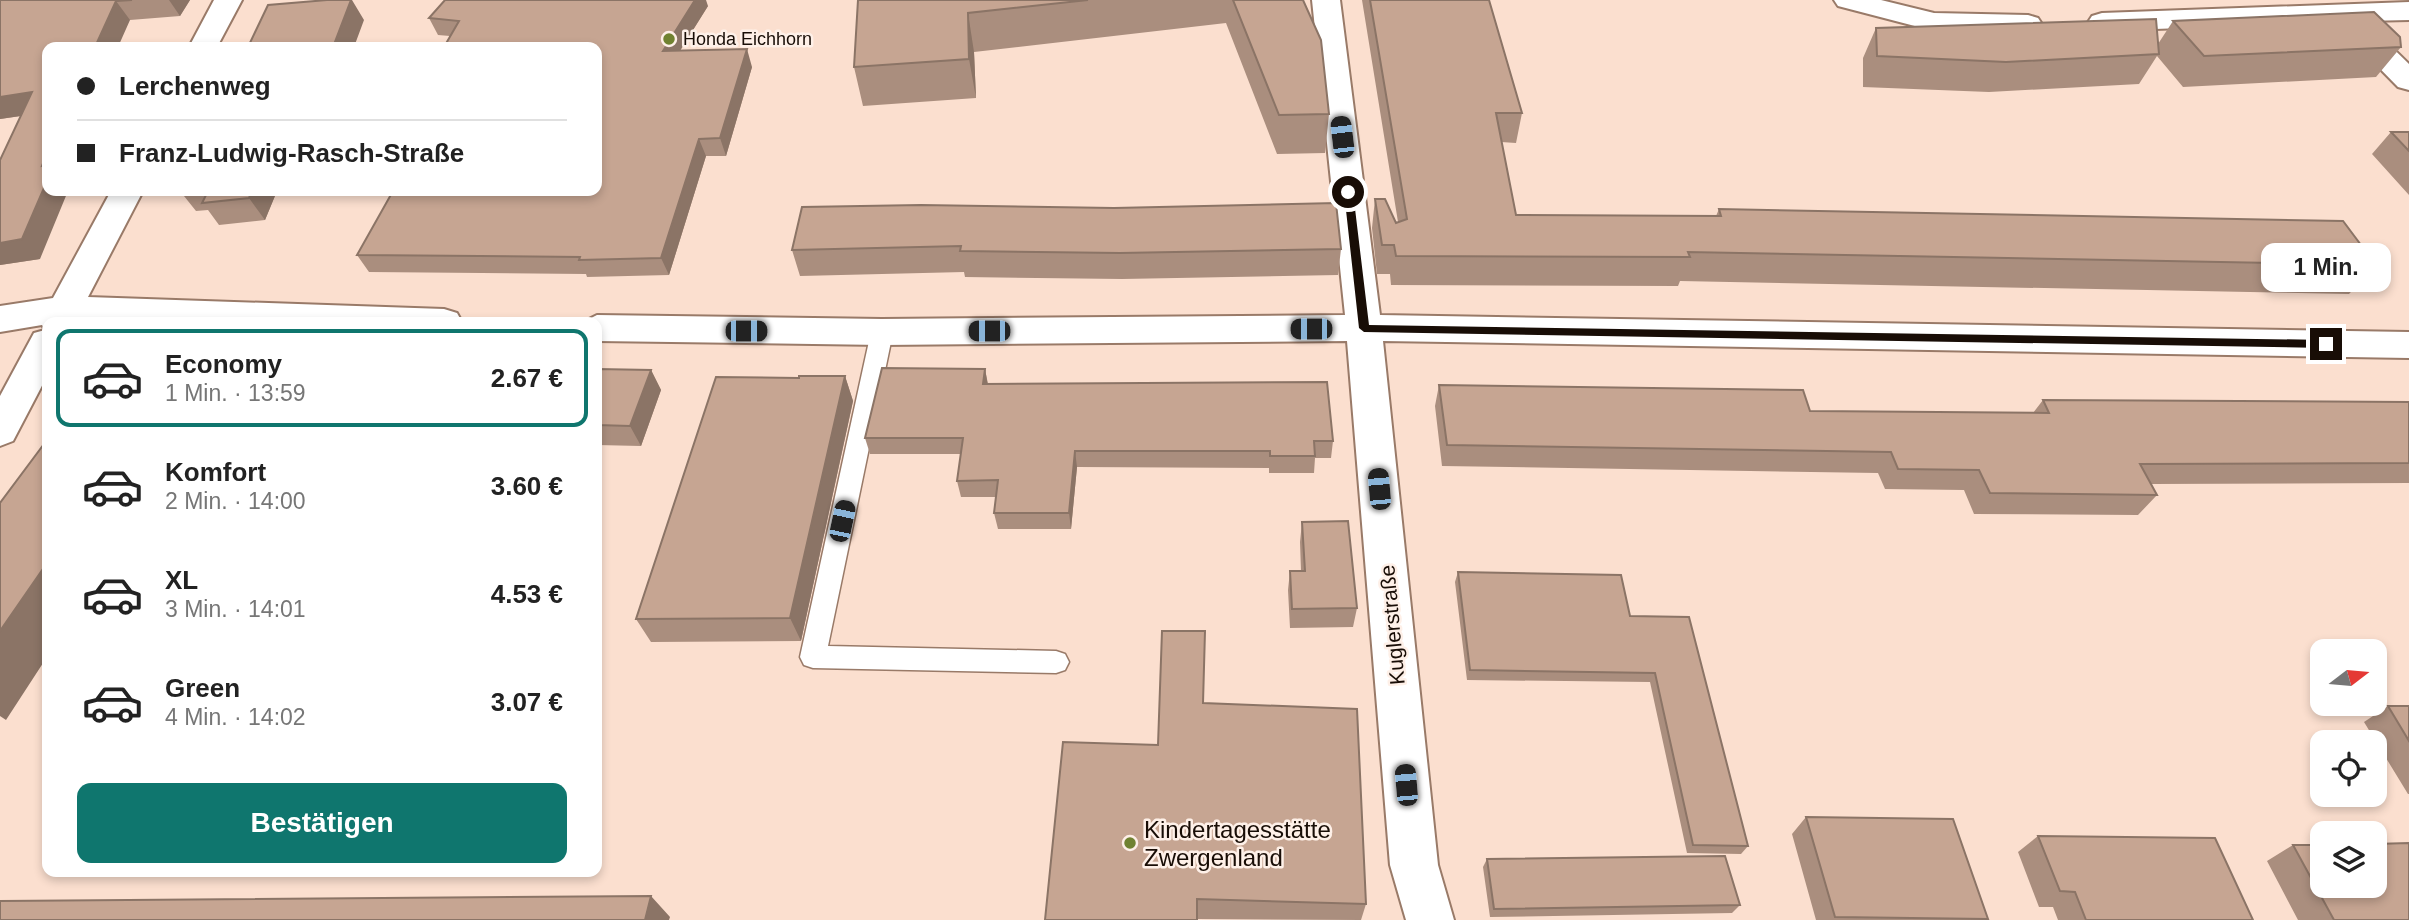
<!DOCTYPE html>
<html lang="de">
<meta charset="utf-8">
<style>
body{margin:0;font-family:Helvetica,sans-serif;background:#f6f6f6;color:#222;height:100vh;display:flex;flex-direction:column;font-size:26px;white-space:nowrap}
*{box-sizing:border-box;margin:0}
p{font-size:23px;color:#767676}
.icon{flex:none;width:38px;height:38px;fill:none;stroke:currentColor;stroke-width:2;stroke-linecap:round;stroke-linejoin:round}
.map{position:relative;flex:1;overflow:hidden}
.details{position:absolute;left:42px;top:317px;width:560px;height:560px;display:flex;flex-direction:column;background:#fff;border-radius:14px;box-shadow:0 4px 10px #0003}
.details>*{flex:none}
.guide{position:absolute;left:42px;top:42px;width:560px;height:154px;border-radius:14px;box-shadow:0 4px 10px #0003;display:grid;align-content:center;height:154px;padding:0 35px;background:#fff}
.needle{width:46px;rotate:74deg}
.fabs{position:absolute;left:2310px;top:639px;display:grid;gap:14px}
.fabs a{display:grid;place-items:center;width:77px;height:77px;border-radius:14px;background:#fff;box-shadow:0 4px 10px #0003;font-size:35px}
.end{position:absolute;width:32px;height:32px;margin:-16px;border:9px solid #180d06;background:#fff;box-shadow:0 0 0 4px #fff}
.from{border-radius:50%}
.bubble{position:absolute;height:49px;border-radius:14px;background:#fff;box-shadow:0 4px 10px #0003;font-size:23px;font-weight:600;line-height:49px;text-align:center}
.car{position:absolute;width:21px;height:42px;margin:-21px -10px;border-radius:9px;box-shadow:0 0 5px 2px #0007;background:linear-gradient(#222 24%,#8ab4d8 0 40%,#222 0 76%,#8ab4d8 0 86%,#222 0)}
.guide b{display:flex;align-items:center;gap:24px;height:66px;font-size:26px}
.guide b+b{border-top:2px solid #e0e0e0}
.guide i{width:18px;height:18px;background:#222}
ul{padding:12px 0 0;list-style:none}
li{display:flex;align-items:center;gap:21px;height:98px;margin:0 14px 10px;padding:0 21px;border:4px solid transparent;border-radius:14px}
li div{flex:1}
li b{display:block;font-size:26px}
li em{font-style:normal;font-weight:600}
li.selected{border-color:#0f766e}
li>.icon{width:63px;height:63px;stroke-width:1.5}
.cta{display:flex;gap:14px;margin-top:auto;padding:14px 35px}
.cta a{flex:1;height:80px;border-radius:14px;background:#0f766e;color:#fff;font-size:28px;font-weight:600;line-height:80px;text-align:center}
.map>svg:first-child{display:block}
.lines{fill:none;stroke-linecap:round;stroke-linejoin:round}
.lane-casing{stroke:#997a68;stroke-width:3}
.street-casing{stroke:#997a68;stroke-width:4}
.lane{fill:#fff;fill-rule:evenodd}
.street{fill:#fff;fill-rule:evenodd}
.wall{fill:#aa8e7e}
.shaded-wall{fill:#8b7466}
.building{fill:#c6a592;stroke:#8b7466;stroke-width:2}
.route{fill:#180d06}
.poi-dot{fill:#708231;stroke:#fef0e8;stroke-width:2.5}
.labels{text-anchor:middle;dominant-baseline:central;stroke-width:5;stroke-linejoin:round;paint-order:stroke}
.far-poi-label{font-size:18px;fill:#180d06;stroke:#fef0e8;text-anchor:start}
.street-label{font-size:21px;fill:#180d06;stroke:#fef0e8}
.near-poi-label{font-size:24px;fill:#180d06;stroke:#fef0e8;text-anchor:start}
</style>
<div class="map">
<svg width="2409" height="920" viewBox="0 0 2409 920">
<rect width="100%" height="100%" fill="#fbdfcf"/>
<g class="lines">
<g class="lane-casing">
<path id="lane" d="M882,324L889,327L893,332L828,646L1056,651L1065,654L1069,662L1065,670L1056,673L813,668L804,665L800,657L871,332L875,327Z"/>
</g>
<g class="street-casing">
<path id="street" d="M214,0H242L217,47H189Z
M1312,0H1340L1380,315L2409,332V358L1383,341L1438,865L1454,920H1406L1390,865L1347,341L882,345L597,341V322H583L597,315L882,319L1345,315Z
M1834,0H1881L1934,13L2028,15L2038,18L2042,24L2038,30L2028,33L1934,31L1838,6Z
M2409,2V20L2365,21L2409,64V90L2398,87L2342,30L2339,22L2102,31L2092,28L2088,22L2092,16L2102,13Z
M111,191H143L88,297L444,309L457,313L462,322H47V376L13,441L0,446V396L34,333L45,330L42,325L0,332V306L53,298Z"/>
</g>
<use href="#lane" class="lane"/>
<use href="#street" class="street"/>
</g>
<path class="wall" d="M0,0H190L180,16L130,20L47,47L40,259L0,265V160L21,116L0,119Z
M858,0H1303L1329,114L1325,153L1277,154L1226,23L974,52L976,98L863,106L854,67Z
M1362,0H1489L1522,113L1516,143L1501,142L1516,215L1716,216L1719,209L2376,265L2349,294L1680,281L1678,286L1391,285L1390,274H1377L1372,228L1375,199L1396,223L1398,222Z
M708,6L680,51L752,67L726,156H706L669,275L587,277L586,274L369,272L357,255L597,191L450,36L438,35L429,18Z
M2173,21L2401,47L2376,77L2183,87L2157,56L2139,84L1989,92L1863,87V58L1876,28L2158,44Z
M2391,132H2409V195L2372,154Z
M180,191H277L265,220L219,225L208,210L196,211Z
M802,207L1341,249L1338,275L1122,279L965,277L964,272L800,276L792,250Z
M597,369L651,370L661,390L641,446L597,445Z
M985,369L988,384L1333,441L1331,458H1315L1314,473H1269V468L1077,467L1071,529H998L994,513L996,497H961L957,481L961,454H870L865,438Z
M845,376L853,401L801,641L651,642L636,619L799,378Z
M1439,385L1810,411L2033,413L2043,400L2409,402V483L2151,484L2157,495L2138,515L1974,514L1964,490L1885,489L1878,473L1442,466L1435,406Z
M1302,522L1357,608L1353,627L1290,628L1288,590L1290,571H1301L1300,542Z
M1458,572L1630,616L1748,846L1741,854L1687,853L1650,682L1467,680L1455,582Z
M1204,703L1366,904L1361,920L1198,919L1158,745Z
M2388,706H2409V794H2408L2364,722Z
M1806,817L1988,919L1987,920H1816L1792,834Z
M2038,836L2253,920H2058L2053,907H2039L2018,852Z
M2293,845L2409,920H2298L2267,861Z
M1487,859L1740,905L1732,913L1490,917L1483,867Z"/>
<path class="shaded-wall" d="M169,0H190L180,16Z
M351,0H352L364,20L354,47H333Z
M695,0H706L708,6L669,68L663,51Z
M116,1L130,20L118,47H95Z
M968,13L974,52L976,98L969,59Z
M747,49L752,67L726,156L720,138Z
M32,92L47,112L0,119V97Z
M699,139L706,156L669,275L661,258Z
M47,153V172L42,166Z
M47,181V191H68L40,259L0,265V243Z
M252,191H277L265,220L249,198Z
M985,369L988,386L983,384Z
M651,370L661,390L641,446L630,426Z
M845,376L853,401L801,641L790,618Z
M1075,451L1077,467L1071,529L1069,513Z
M47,563V657L6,720L0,716V631Z
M651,896L670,917L669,920H645Z"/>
<path class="building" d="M0,0H132L116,1L95,47H47V153L42,166L47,165V181L22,239L0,243V160L32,92L0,97Z
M327,0H351L333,47H248L268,5Z
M445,0H695L663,51L747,49L720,138L699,139L661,258L579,260L580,257L357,255L393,191H597V47H444L459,21L429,18Z
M858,0H1088L968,13L969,59L854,67Z
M1233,0H1303L1321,40L1329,114L1279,115Z
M1370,0H1489L1522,113H1496L1516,215L1721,216L1719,209L2343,221L2376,265L1688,252L1690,257L1396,256L1394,245H1382L1375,199H1385L1396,223L1407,219Z
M2374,12L2400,37L2401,47L2204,56L2173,21Z
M2156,19L2159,54L2006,62L1877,56L1876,28Z
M2391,132H2409V151Z
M208,191H252L249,198L202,203Z
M1336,203L1341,249L1120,253L960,251L961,246L792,250L802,207L921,205L1114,208Z
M882,368L985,369L983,384L1327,382L1333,441H1314L1315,456H1270V451H1075L1069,513H994L998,480L957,481L963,438H865Z
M597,369L651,370L630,426L597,425Z
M799,376H845L790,618L636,619L716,377L799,378Z
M1439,385L1803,390L1810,411L2049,413L2043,400L2409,402V463L2140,464L2157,495L1990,493L1979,470L1898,469L1891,452L1447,445Z
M47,440V563L0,631V503Z
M1348,521L1357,608L1292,609L1290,571H1305L1302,522Z
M1458,572L1621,575L1630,616L1689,617L1748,846L1693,845L1655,673L1470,670Z
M1162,631H1205L1203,703L1357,709L1366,904L1197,899V920H1045L1063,742L1158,745Z
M2388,706H2409V741Z
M1806,817L1953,819L1988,919L1835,917Z
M2038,836L2215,838L2253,920H2086L2075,892L2060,891Z
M2409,843V920H2334L2293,845H2322V886H2375V844Z
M1725,856L1740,905L1494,909L1487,859Z
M651,896L645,920H0V901Z"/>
<path class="route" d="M1348,188L1353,192L1369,325L2326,340L2332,344L2326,348L1364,332L1359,328L1344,192Z"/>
<g class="poi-dot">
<circle cx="669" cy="39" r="7"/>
<circle cx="1130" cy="843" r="7"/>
</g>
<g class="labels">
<g class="far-poi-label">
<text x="683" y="39">Honda Eichhorn</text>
</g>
<g class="street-label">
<text transform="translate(1392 625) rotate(-95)">Kuglerstraße</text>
</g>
<g class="near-poi-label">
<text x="1144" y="829">Kindertagesstätte<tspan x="1144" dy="28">Zwergenland</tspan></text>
</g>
</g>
</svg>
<div class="fabs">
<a><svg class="needle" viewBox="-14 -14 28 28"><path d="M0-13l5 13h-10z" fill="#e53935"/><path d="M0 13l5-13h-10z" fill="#767676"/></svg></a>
<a><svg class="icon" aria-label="locate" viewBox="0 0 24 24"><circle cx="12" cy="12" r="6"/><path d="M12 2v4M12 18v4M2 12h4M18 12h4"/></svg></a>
<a><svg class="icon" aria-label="layers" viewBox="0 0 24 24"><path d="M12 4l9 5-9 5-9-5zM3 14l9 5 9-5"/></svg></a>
</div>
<i class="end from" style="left:1348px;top:192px"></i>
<i class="end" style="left:2326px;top:344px"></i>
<div class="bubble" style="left:2261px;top:243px;width:130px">1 Min.</div>
<i class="car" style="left:1342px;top:137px;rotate:353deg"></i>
<i class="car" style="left:1311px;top:329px;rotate:270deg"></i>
<i class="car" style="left:746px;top:331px;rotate:90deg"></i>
<i class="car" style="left:989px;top:331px;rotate:270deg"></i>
<i class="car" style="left:1379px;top:489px;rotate:355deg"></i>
<i class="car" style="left:842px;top:521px;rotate:12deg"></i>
<i class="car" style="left:1406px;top:785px;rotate:355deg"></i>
<div class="guide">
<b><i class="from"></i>Lerchenweg</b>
<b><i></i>Franz-Ludwig-Rasch-Straße</b>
</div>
<section class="details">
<ul>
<li class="selected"><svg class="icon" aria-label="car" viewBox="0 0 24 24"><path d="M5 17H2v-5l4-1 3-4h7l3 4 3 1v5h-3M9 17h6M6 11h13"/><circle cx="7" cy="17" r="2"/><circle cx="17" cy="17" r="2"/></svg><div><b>Economy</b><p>1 Min. · 13:59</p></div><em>2.67 €</em></li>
<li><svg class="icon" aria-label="car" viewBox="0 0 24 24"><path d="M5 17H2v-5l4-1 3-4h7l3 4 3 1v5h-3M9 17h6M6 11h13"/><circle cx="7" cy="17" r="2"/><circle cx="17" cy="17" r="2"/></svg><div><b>Komfort</b><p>2 Min. · 14:00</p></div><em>3.60 €</em></li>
<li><svg class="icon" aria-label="car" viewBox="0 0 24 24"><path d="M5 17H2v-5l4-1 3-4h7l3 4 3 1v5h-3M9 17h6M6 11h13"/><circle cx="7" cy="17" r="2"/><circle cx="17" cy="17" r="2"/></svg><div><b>XL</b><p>3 Min. · 14:01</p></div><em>4.53 €</em></li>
<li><svg class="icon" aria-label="car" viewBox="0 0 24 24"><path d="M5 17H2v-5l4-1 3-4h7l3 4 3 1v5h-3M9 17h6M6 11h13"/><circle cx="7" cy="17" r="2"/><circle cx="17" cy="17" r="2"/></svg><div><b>Green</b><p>4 Min. · 14:02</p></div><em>3.07 €</em></li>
</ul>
<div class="cta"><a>Bestätigen</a></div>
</section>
</div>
